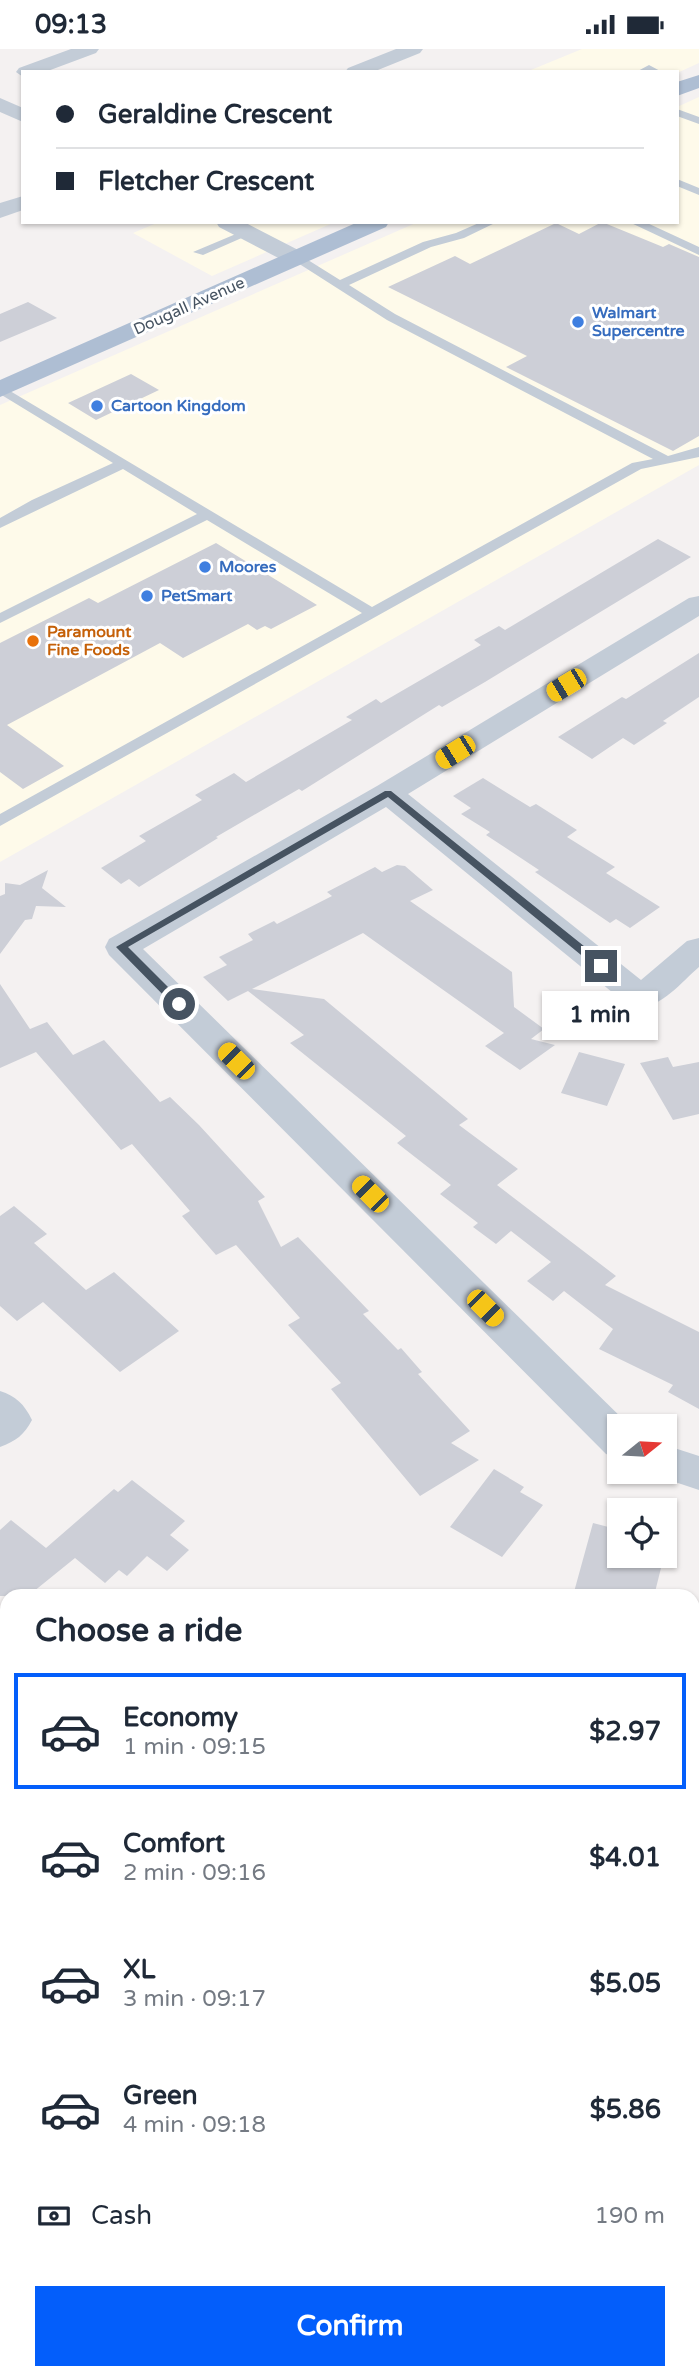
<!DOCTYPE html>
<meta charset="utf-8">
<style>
body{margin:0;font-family:"Varela Round",sans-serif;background:#f6f6f7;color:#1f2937;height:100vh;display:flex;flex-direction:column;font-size:26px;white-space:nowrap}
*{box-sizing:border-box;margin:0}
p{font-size:23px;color:#747a83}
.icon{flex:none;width:38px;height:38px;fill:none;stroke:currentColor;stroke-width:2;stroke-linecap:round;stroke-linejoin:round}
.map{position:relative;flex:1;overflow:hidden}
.details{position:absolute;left:0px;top:1540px;width:700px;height:791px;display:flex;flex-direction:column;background:#fff;border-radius:21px 21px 0 0;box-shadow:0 2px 5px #0004}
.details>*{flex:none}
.guide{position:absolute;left:21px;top:21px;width:658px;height:154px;border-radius:0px;box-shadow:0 2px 5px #0004;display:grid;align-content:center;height:154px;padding:0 35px;background:#fff}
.needle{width:46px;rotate:72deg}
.tools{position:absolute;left:607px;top:1365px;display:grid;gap:14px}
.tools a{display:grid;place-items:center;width:70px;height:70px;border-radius:0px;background:#fff;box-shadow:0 2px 5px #0004;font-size:35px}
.end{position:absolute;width:32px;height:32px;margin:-16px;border:9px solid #465361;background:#fff;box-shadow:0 0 0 4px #fff}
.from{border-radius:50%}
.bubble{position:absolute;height:49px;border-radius:0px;background:#fff;box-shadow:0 2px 5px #0004;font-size:23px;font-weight:800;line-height:49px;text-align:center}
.car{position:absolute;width:21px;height:42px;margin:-21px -10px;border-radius:9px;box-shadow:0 0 5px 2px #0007;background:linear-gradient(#f5c518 24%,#345 0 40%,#f5c518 0 76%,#345 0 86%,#f5c518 0)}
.guide b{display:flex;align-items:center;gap:24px;height:66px;font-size:26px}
.guide b+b{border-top:2px solid #e0e1e3}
.guide i{width:18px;height:18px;background:#1f2937}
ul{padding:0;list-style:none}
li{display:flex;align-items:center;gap:21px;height:116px;margin:0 14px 10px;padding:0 21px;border:4px solid transparent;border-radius:0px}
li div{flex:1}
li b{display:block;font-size:26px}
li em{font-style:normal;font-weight:800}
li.active{border-color:#035efb}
li>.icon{width:63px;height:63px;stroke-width:1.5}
h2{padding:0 35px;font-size:32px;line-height:84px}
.pay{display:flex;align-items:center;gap:18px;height:77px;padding:0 35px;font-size:26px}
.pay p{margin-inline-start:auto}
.button{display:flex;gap:14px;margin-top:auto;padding:14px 35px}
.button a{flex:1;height:80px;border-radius:0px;background:#035efb;color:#fff;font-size:28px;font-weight:800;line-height:80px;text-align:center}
.status{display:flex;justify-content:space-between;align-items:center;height:49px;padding:0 35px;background:#fff;direction:ltr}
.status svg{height:19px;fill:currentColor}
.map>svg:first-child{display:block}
.commercial{fill:#fefaea}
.building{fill:#cdcfd7}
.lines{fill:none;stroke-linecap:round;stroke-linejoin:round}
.lane{fill:#c3ccd7;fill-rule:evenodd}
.street{fill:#c3ccd7;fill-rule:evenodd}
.primary{fill:#aebed3;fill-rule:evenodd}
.route{fill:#465361}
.shop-dot{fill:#3f7fe0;stroke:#fff;stroke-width:2.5}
.food-dot{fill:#e8710a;stroke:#fff;stroke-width:2.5}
.labels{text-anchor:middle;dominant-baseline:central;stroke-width:6;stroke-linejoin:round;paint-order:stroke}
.far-street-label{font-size:16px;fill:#465361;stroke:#fff}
.far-shop-label{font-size:16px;font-weight:bold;fill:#366cbe;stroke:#fff;text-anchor:start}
.far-food-label{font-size:16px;font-weight:bold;fill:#c56008;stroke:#fff;text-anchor:start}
</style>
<div class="status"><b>09:13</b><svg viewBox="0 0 49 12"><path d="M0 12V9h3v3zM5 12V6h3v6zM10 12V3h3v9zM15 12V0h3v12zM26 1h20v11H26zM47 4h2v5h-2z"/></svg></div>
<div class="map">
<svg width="699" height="2331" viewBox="0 0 699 2331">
<rect width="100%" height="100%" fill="#f4f1f1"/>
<path class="commercial" d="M582,0H699V14L677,24L526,23Z
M699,48V416L0,813V356L418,173H677V58Z
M159,173H335L212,227L133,184Z"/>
<path class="building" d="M602,173L663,198L669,195L699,208V387L673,402L506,318L527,307L388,238L455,207L470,215L556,174L579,185Z
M28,253L57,269L0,293V265Z
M131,325L159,341L96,371L68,354Z
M658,490L691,508L485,633L442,658L439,656L302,742L299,740L216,788L218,789L139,838L129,830L121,835L101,819L146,792L139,787L202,751L195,746L234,724L246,733L352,671L346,668L376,650L381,654L481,596L474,591L499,577L505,581Z
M216,494L317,556L271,580L265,577L257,581L248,575L183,609L160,594L7,676L64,717L23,740L0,723V594L89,549L98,554Z
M699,604V648L663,672L667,674L634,696L623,689L592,710L558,688L622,648L626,650Z
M483,729L530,758L536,755L577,781L567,788L615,818L606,824L660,858L630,879L616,870L610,874L535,823L539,821L486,786L490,783L461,765L471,759L453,747Z
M397,816L405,817L433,841L410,852L512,923L514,958L544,980L531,990L555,996L520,1021L485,997L504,984L363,884L252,940L324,950L468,1070L459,1076L518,1120L497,1136L616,1227L605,1236L699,1283V1360L668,1343L673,1336L599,1300L613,1280L564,1242L553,1252L527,1232L551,1213L511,1182L496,1195L473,1178L478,1174L440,1145L451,1136L397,1094L406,1087L290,994L304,986L248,942L228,952L203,928L227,916L219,908L253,891L248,885L274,872L277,875L332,847L327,843L375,818L382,823Z
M48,821L42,839L66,858L36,857L32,870L25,871L0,905V847L5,845V834L20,836Z
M0,935L30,980L47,973L73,1006L104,991L160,1053L170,1048L199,1076L265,1148L258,1152L281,1198L298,1188L369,1262L363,1265L398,1301L401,1299L422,1323L418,1325L470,1382L451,1394L479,1411L420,1447L331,1340L341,1334L288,1276L300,1269L236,1196L216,1206L182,1167L190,1162L132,1095L121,1101L36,1003L0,1019Z
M579,1003L625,1015L607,1057L561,1044Z
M668,1008L673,1018L699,1013V1065L673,1071L640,1014Z
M14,1157L47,1185L34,1194L86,1241L114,1223L179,1282L120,1323L43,1253L17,1272L0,1257V1167Z
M494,1420L524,1438L520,1443L543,1456L502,1508L450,1478Z
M132,1431L185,1472L170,1486L189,1501L167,1522L147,1507L127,1527L119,1521L105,1534L75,1509L28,1547H0V1481L11,1471L46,1499L114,1440L118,1443Z
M593,1474L620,1481V1507H664L654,1547H589L574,1543Z"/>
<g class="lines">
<path class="lane" d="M649,16L662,23H636Z
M677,60L699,68V75L677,67Z
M677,130L699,139V146L677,137Z
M481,173H497L464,189L431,198L349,236L395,265L668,407L699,398V408L641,420L0,777V765L362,564L207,471L0,574V564L197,465L123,420L0,479V469L32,451L113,414L0,345V336L372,558L632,414L653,410L387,271L290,209L300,206L340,231L423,193L456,184Z
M629,173H645L699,198V206Z
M243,182L253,184L203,206L193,203Z"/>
<path class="street" d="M71,0H99L96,4L45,23H23V28L16,23L19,19Z
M396,0H423L420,4L373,23H345L348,19Z
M0,49L23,59V73L0,63Z
M23,147V161L0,169V154Z
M216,173H244L304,204L307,209L304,214H288L219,178Z
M699,547V567L408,745L641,931L687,892L699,889V918C679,935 657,965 629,957L386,758L143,900L630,1377H620V1410L606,1405L109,906L105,898L109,890L377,737L689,549Z
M0,1342C16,1347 24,1355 32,1371C24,1386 16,1392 0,1398Z
M665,1396L699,1407V1441L651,1425L650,1423H665Z
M699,1772V1828L693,1830V1774Z
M7,1898V1950L0,1953V1901Z
M319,2324H376L373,2331H316Z"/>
<path class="primary" d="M699,26V39L677,47V33Z
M358,173H389L386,178L0,348V331Z"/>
</g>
<path class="route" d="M385,742H391L605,914V919H597L388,748L128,898L182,952V958H175L116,898Z"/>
<g class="shop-dot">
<circle cx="578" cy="273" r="7"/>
<circle cx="97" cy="357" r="7"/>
<circle cx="205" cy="518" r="7"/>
<circle cx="147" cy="547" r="7"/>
</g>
<circle class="food-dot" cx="33" cy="592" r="7"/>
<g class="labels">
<g class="far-street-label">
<text transform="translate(189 257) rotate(-24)">Dougall Avenue</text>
</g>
<g class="far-shop-label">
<text x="592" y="264">Walmart<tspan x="592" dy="18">Supercentre</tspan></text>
<text x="111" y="357">Cartoon Kingdom</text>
<text x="219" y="518">Moores</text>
<text x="161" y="547">PetSmart</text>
</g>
<g class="far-food-label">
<text x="47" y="583">Paramount<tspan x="47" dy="18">Fine Foods</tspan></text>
</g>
</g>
</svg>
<div class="tools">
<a><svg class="needle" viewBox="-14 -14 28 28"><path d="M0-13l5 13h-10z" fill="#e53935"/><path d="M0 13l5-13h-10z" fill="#747a83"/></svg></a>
<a><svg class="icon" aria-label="locate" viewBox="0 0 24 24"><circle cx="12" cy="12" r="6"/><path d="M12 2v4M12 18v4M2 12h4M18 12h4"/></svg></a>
</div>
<i class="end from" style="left:179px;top:955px"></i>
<i class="end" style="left:601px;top:917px"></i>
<div class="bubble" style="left:542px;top:942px;width:116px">1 min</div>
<i class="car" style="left:566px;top:636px;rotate:239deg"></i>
<i class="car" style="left:455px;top:703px;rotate:238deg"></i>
<i class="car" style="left:236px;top:1012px;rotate:315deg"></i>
<i class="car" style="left:370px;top:1145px;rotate:315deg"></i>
<i class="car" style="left:485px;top:1259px;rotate:135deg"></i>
<div class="guide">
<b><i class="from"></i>Geraldine Crescent</b>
<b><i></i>Fletcher Crescent</b>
</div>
<section class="details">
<h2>Choose a ride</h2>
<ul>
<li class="active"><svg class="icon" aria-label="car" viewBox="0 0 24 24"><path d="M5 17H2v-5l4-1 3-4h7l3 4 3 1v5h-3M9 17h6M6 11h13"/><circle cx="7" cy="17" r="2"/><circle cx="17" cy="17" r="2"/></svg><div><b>Economy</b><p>1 min · 09:15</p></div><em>$2.97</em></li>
<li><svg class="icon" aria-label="car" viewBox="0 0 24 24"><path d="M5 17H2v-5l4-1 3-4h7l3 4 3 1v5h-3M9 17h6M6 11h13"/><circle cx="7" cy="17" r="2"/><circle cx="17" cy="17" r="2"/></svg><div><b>Comfort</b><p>2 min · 09:16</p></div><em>$4.01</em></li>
<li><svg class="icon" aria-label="car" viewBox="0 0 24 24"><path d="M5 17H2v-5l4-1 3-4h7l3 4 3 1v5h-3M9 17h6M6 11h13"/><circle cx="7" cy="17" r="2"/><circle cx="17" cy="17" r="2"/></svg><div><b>XL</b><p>3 min · 09:17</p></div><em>$5.05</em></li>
<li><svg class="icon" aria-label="car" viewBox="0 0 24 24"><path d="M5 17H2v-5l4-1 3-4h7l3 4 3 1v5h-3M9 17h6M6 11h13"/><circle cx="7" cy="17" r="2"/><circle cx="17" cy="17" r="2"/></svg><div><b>Green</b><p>4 min · 09:18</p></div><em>$5.86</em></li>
</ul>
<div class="pay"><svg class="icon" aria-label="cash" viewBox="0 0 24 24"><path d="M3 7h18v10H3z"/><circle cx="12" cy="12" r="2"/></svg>Cash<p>190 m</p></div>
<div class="button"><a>Confirm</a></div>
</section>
</div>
